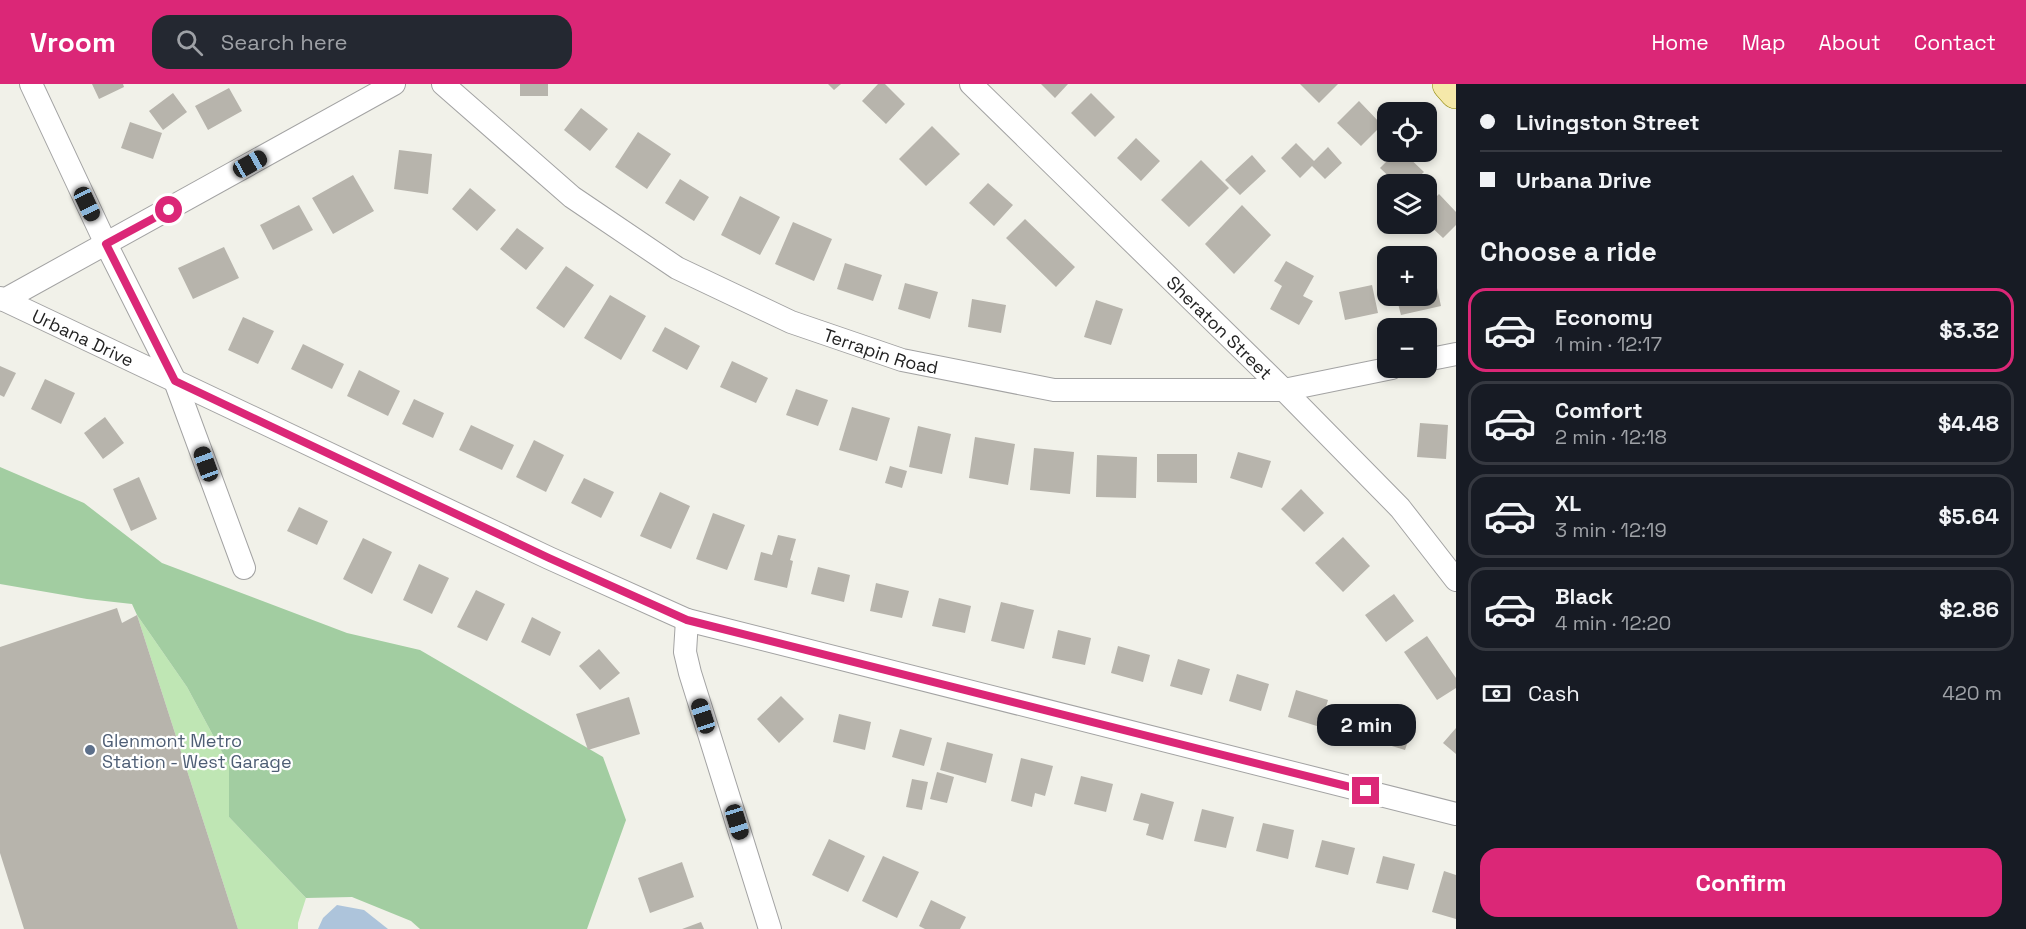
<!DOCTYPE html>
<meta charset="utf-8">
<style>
body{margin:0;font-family:"Space Grotesk",sans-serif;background:#242831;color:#f1f3f6;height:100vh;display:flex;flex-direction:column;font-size:22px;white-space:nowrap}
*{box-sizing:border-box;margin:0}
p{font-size:20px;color:#9ea1a6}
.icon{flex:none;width:33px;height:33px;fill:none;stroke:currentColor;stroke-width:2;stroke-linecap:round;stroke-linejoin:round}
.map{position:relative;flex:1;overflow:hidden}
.panel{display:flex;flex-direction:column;background:#171b24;width:570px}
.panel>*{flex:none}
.banner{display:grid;align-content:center;height:132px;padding:0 24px;background:#171b24}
.tools{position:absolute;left:1377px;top:18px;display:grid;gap:12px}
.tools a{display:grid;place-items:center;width:60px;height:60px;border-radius:12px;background:#171b24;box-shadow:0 3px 9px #0003;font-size:30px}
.end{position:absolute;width:27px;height:27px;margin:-14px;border:8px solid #db2777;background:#fff;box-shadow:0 0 0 3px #fff}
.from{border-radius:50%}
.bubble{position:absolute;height:42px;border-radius:18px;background:#171b24;box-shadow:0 3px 9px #0003;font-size:20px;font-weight:800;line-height:42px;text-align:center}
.car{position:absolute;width:18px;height:36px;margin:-18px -9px;border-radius:8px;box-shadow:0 0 4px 2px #0007;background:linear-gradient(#222 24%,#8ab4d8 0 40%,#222 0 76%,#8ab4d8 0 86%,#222 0)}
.banner b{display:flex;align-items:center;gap:21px;height:57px;font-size:22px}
.banner b+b{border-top:2px solid #363941}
.banner i{width:15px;height:15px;background:#f1f3f6}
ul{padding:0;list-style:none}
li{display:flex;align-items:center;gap:18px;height:84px;margin:0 12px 9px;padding:0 12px;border:3px solid #363941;border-radius:18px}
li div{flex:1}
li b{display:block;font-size:22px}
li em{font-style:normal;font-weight:800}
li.on{border-color:#db2777}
li>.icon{width:54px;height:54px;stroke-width:1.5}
h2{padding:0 24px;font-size:27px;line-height:72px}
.pay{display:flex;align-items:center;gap:15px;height:66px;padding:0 24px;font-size:22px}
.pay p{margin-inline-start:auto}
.button{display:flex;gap:12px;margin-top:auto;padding:12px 24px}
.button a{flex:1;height:69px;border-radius:18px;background:#db2777;color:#fff;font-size:24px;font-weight:800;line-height:69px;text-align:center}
header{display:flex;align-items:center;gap:36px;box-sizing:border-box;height:84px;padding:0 30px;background:#db2777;color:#fff}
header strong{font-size:28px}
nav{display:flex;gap:33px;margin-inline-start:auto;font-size:21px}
.search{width:420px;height:54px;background:#242831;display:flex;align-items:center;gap:15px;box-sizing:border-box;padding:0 21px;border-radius:18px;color:#9ea1a6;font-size:22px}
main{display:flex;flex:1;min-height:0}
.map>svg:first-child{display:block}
.grass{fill:#bfe6b4}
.forest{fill:#a2cda1}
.water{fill:#adc4db}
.building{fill:#b7b4ac}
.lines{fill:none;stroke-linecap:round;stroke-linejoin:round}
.minor-casing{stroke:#a3a3a3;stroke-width:24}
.primary-casing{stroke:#938b0c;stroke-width:34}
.minor{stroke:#fff;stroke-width:22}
.primary{stroke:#f5e9aa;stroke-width:33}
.route{stroke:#db2777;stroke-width:8}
.service-dot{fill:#5c6f8a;stroke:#fff;stroke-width:2}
.labels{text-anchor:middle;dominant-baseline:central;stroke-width:4.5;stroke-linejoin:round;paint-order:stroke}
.street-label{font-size:18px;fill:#222;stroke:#fff}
.service-label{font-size:18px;fill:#4e5e75;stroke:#fff;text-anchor:start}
</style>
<header>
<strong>Vroom</strong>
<div class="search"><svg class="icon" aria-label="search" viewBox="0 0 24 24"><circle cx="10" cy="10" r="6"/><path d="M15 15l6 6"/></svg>Search here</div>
<nav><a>Home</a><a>Map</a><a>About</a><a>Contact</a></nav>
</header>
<main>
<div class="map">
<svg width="1456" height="845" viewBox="0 0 1456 845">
<rect width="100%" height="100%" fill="#f1f1e9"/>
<path class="grass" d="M137,531L187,603L229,681V733L306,814L298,839V845H238Z"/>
<path class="forest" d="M0,383L84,419L162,479L347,549L420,566L603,673L626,736L587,845H420L411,837L352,813L306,814L229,733V681L187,603L137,531L132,520L87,515L0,500Z"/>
<path class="water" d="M337,821L364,826L388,845H318L323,834Z"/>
<path class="building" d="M92,0H123L124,3L99,15Z
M520,0H548V12H520Z
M828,0H841L834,6Z
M878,0H885L905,20L886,40L862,17Z
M1041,0H1068L1055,14Z
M1300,0H1338L1319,19Z
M229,4L242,27L208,46L195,22Z
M173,9L187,28L163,46L149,27Z
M1091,9L1115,33L1095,53L1071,29Z
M1359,17L1382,41L1361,62L1337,39Z
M581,24L608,45L590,67L564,46Z
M130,38L162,49L153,75L121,64Z
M932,42L960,70L926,102L899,75Z
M638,48L671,70L647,105L615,83Z
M1136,54L1160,77L1141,97L1117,74Z
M1296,59L1314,77L1328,63L1342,79L1325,95L1312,82L1300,94L1281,74Z
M399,66L432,70L428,110L394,105Z
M1396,68H1403L1424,88L1411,100H1397L1380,84Z
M1252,71L1266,87L1240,111L1225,96Z
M1201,76L1229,104L1189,143L1161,116Z
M353,91L374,127L333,150L312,114Z
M680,95L709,113L694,137L665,119Z
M988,99L1013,121L994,142L969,119Z
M470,104L496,126L477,147L452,125Z
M1439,110L1456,128V141L1443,154L1426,138V123Z
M740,112L780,133L760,171L721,151Z
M299,121L313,146L273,166L260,141Z
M1242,121L1271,151L1234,190L1205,160Z
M1025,135L1075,183L1056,203L1006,154Z
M793,138L832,155L814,197L775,180Z
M517,144L544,164L526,186L500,165Z
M224,163L239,194L193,215L178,184Z
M1286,177L1314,192L1303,212L1313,217L1299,241L1270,225L1282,202L1274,197Z
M845,179L882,191L873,217L837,205Z
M566,182L594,201L564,244L536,224Z
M1435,195L1441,222L1401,231L1396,212H1426V197Z
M905,199L938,208L930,235L898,225Z
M1372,201L1378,229L1345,236L1339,208Z
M610,211L646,232L621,276L584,254Z
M972,215L1006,221L1001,249L968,243Z
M1096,216L1123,225L1111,261L1084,253Z
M243,233L274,247L258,280L228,266Z
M665,243L700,262L687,286L652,267Z
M303,260L344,280L332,305L291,285Z
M732,277L768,294L756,319L720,303Z
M0,282L16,289L4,313L0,311Z
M359,286L400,307L388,332L347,312Z
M45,295L75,309L61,340L31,325Z
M796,305L828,316L818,342L786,331Z
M414,315L444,329L433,354L402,340Z
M852,323L890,334L877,377L839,366Z
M105,333L124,359L103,375L84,349Z
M1420,339L1448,341L1446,375L1417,373Z
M471,341L514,361L502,386L459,366Z
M918,342L951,350L942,390L909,383Z
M975,353L1015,360L1008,401L969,394Z
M534,356L564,371L546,408L516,393Z
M1034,364L1074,368L1070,410L1030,406Z
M1238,368L1271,377L1262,404L1230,394Z
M1157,370H1197V399L1157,398Z
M1097,371L1137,373L1136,414L1096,413Z
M890,382L907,387L902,404L885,399Z
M139,393L157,435L131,447L113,405Z
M584,394L614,408L601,434L571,419Z
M1301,405L1324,429L1304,448L1281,425Z
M660,408L690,422L671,465L640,452Z
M299,423L328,437L317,461L287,447Z
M713,429L745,441L727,486L696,475Z
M778,451L796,455L790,476L793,477L787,504L754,496L761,468L772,471Z
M1343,453L1370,482L1343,508L1315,479Z
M363,454L392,468L372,510L343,495Z
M419,480L449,494L432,530L403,516Z
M818,483L850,491L844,518L811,510Z
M876,499L909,507L902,534L870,527Z
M476,506L505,520L487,557L457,543Z
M1394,510L1414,537L1386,558L1365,531Z
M939,514L971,522L965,549L932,542Z
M1001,518L1034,526L1024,565L991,557Z
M117,524L122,539L137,531L238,845H24L0,769V563Z
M532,533L561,548L550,572L521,558Z
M1058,546L1091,554L1085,581L1052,574Z
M1427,552L1456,594V604L1437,616L1404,568Z
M1118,562L1150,571L1143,598L1111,589Z
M599,565L620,589L600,606L579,582Z
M1178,575L1210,585L1202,611L1170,602Z
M1237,590L1269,600L1261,627L1229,617Z
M1296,606L1328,616L1320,643L1288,633Z
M781,612L804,635L779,659L757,635Z
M629,613L640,650L588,666L576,630Z
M1360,623L1414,640L1405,666L1352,650Z
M839,630L871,638L865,666L833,658Z
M1456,644V670L1443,659Z
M900,645L932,654L924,682L892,673Z
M947,658L993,670L986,699L940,686Z
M1021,674L1053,682L1045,712L1035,709L1032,723L1011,717Z
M937,688L954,693L947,719L930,715Z
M1081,692L1113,700L1106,728L1074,720Z
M912,695L928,698L922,726L906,723Z
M1141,709L1174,718L1163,756L1146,751L1149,740L1133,736Z
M1202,725L1234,733L1226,764L1194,757Z
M1263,739L1294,746L1288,775L1256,767Z
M829,755L865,772L848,808L812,791Z
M1322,756L1355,764L1348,791L1315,783Z
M883,772L919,788L897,834L862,817Z
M1383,772L1415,780L1408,806L1376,799Z
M682,778L694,813L650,829L638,794Z
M1444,787L1456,791V835L1432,828Z
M931,816L966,833L960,845H925L919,842Z
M701,838L704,845H682Z"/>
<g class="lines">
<g class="minor-casing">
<g id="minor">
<path d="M31,0L106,160L175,297L244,484"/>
<path id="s1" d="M443,0L572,113L677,184L791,238L902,276L1054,306H1284L1392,284"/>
<path id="s2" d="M971,0L1284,306L1400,424L1456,496"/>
<path id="s3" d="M0,214L549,474L687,536L1456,730"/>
<path d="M4,216L394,0"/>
<path d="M1426,276L1456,270"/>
<path d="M687,536L685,568L690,589L770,845"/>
</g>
</g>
<g class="primary-casing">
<path id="primary" d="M1449,0L1456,8"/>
</g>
<use href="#minor" class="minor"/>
<use href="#primary" class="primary"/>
</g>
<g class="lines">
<path class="route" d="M169,126L106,160L175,297L549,474L687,536L1366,707"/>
</g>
<circle class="service-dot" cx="90" cy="666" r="6"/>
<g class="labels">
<g class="street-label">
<text stroke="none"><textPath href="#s2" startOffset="348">Sheraton Street</textPath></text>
<text stroke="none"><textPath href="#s3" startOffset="92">Urbana Drive</textPath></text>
<text stroke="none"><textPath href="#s1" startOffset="519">Terrapin Road</textPath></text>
</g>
<g class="service-label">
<text x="102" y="656">Glenmont Metro<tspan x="102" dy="21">Station - West Garage</tspan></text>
</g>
</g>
</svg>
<div class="tools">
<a><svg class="icon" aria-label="locate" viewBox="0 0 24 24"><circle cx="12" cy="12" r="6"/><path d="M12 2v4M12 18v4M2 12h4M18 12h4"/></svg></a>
<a><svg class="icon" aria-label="layers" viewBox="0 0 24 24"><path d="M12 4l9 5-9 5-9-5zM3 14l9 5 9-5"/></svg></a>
<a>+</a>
<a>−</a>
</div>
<i class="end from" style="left:169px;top:126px"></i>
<i class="end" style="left:1366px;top:707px"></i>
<div class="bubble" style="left:1317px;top:620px;width:99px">2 min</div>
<i class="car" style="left:250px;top:80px;rotate:61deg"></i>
<i class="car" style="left:87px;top:120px;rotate:155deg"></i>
<i class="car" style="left:206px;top:380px;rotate:340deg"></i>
<i class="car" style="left:703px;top:632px;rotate:342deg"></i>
<i class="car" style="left:737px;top:738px;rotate:163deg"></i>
</div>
<section class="panel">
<div class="banner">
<b><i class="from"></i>Livingston Street</b>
<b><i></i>Urbana Drive</b>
</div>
<h2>Choose a ride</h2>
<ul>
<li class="on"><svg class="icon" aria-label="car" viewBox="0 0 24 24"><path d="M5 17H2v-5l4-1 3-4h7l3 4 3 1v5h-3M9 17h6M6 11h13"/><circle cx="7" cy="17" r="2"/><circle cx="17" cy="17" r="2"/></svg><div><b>Economy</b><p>1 min · 12:17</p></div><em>$3.32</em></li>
<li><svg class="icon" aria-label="car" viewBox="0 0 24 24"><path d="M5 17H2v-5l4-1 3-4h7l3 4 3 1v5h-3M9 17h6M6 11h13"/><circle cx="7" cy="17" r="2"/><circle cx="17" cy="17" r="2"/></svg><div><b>Comfort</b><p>2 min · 12:18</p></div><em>$4.48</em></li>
<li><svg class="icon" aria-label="car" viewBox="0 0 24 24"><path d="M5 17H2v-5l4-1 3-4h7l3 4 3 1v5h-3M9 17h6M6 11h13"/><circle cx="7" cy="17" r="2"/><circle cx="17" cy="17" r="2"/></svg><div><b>XL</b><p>3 min · 12:19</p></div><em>$5.64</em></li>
<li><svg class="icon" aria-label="car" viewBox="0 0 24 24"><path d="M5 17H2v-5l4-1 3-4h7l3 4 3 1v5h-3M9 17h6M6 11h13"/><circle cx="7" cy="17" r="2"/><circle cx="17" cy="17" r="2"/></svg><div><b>Black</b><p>4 min · 12:20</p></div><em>$2.86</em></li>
</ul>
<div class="pay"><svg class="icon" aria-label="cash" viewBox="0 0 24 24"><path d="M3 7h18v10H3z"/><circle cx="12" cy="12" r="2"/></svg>Cash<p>420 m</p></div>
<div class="button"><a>Confirm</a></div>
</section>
</main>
